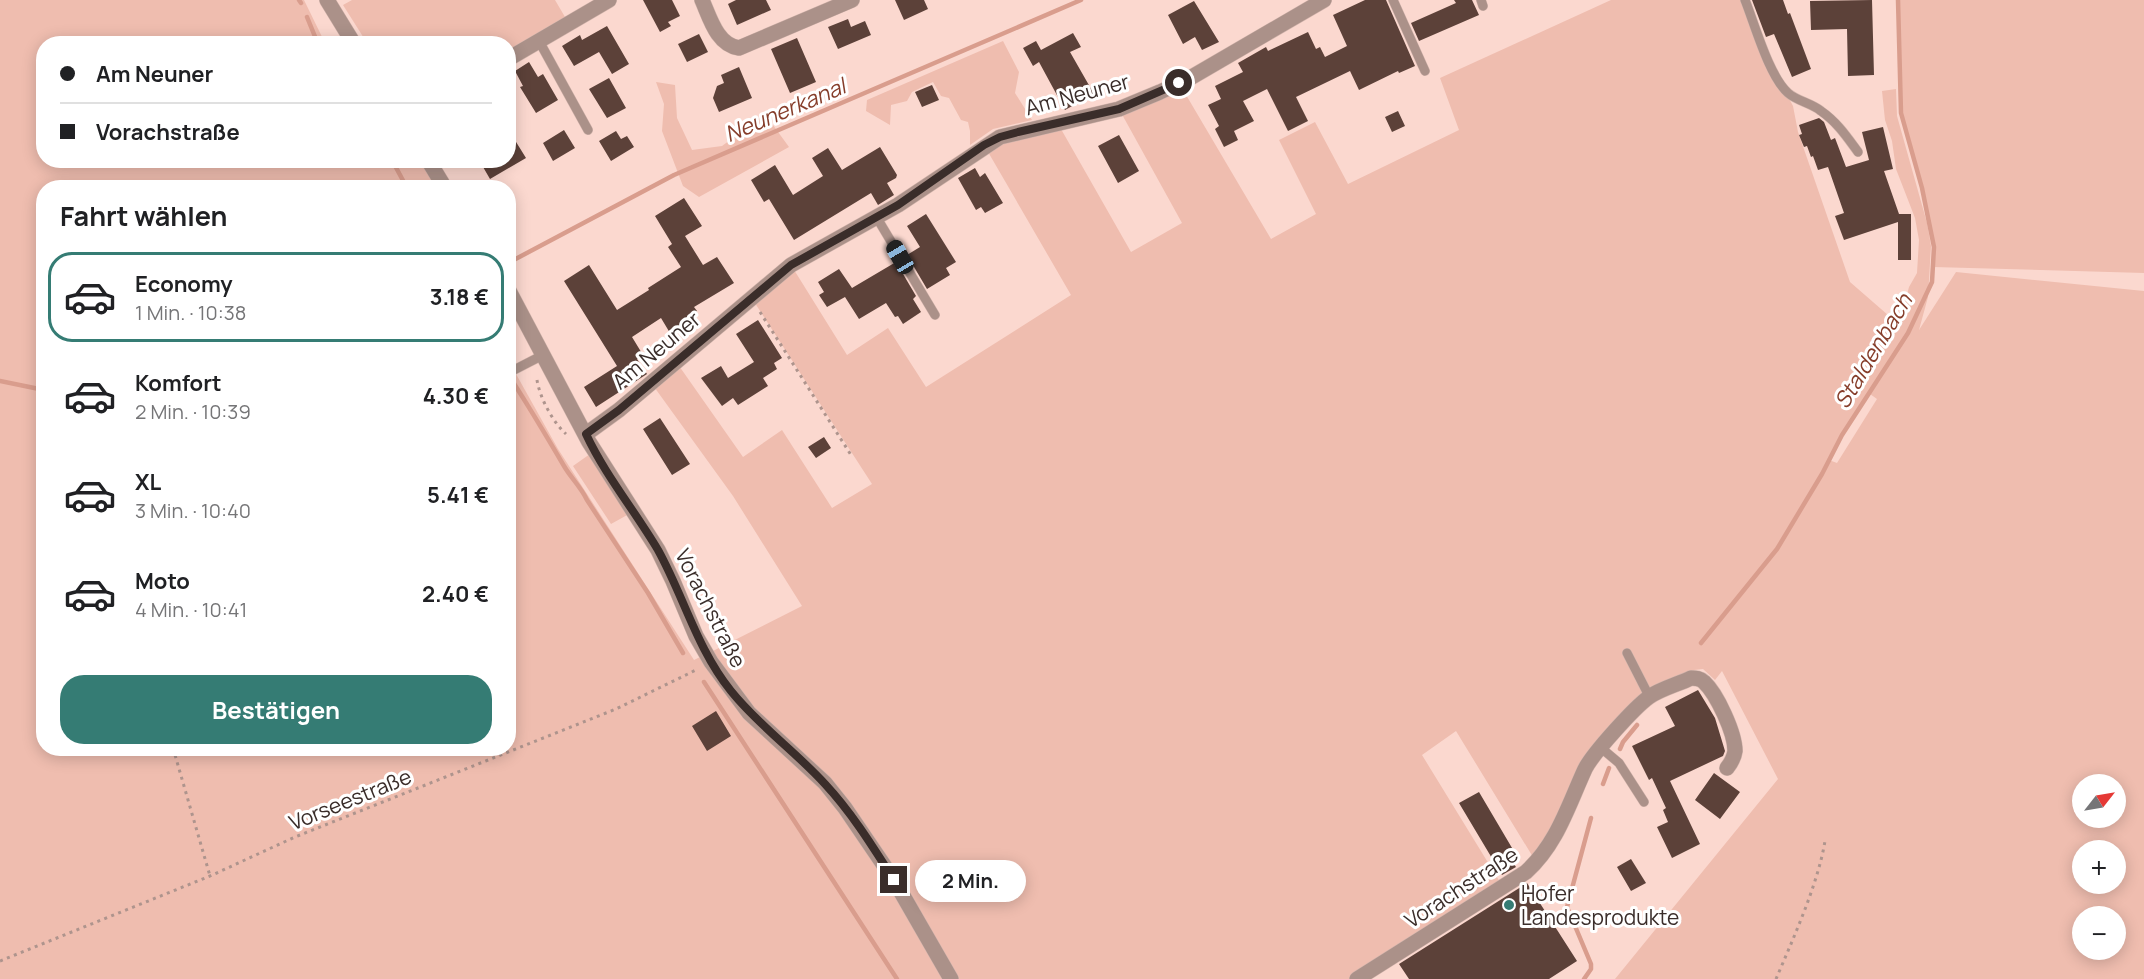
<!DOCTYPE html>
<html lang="de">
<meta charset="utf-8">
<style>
body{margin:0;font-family:Manrope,sans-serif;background:#f6f6f6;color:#202124;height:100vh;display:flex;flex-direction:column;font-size:22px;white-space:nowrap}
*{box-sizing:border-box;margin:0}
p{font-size:20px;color:#757577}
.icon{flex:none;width:33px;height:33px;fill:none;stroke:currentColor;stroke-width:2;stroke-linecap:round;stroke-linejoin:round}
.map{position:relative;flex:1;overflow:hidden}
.details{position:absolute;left:36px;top:180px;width:480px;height:576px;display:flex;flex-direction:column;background:#fff;border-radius:24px;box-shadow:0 3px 15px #0003}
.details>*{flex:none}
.top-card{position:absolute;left:36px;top:36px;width:480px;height:132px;border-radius:24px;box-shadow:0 3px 15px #0003;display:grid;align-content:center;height:132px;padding:0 24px;background:#fff}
.needle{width:39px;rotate:59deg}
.fabs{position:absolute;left:2072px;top:774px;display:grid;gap:12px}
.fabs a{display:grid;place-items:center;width:54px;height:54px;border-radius:50%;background:#fff;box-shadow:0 3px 15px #0003;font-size:30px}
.end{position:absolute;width:27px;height:27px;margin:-14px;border:8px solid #3a2d2a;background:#fff;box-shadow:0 0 0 3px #fff}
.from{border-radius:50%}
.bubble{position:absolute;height:42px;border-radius:21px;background:#fff;box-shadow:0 3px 15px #0003;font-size:20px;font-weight:700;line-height:42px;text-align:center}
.car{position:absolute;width:18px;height:36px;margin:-18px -9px;border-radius:8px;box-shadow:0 0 4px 2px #0007;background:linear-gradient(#222 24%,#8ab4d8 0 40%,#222 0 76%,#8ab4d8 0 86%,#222 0)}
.top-card b{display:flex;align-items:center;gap:21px;height:57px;font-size:22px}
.top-card b+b{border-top:2px solid #e0e0e0}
.top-card i{width:15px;height:15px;background:#202124}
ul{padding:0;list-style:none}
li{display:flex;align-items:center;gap:18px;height:90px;margin:0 12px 9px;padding:0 12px;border:3px solid transparent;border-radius:24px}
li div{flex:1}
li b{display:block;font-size:22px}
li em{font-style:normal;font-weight:700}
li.on{border-color:#357c74}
li>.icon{width:54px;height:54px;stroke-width:1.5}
h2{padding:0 24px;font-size:27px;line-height:72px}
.action{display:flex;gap:12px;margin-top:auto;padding:12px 24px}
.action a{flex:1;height:69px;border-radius:24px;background:#357c74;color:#fff;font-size:24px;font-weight:700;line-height:69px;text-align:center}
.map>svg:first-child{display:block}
.green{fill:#efbdaf;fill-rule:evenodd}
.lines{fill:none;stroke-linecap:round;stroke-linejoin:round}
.stream{stroke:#d99d8d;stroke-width:4.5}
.building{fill:#5c4139}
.lane-casing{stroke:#d4b6ae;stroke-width:10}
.street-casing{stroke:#d4b6ae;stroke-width:16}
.path{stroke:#ae948d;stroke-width:3;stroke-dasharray:3 4.5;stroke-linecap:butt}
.lane{stroke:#ab9189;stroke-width:9}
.street{stroke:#ab9189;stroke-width:15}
.route{stroke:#3a2d2a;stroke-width:8}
.poi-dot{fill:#357c74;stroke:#fff;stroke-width:2}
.labels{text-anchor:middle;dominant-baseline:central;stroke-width:6;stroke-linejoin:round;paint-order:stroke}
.street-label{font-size:21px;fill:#3a2d2a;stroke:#fff}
.poi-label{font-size:21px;fill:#3a2d2a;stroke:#fff;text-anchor:start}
.water-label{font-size:22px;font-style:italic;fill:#863d2a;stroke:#fff}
</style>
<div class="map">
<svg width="2144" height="979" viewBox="0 0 2144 979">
<rect width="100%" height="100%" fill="#fbd8cf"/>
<path class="green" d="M0,0H304L325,43L44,44V160L422,161L439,187L44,188V748H508V377L516,374L558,449L694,660L704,655L835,802L916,924L947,979H0Z
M352,0H555L565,17L509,50L508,44L367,43L343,5Z
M1611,0H1746L1768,59L1793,106L1798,132L1850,282L1896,322L1902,314L1909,287L1917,273L1919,240L1915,218L1896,169L1892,141L1885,120L1882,91L1896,89L1897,116L1927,223L1931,246L1928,297L1919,330L1956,272L2144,291V979H1615L1778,779L1722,671L1715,680L1703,669L1694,670L1691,678L1649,696L1600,747L1536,862L1456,731L1422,755L1503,887L1357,979H951L868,839L749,713L709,653L802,606L733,496L652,384L677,363L743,457L782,430L832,508L872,484L751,297L791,265L847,355L888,328L926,387L1071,295L984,145L1057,122L1131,252L1182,223L1119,109L1179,83L1271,239L1316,214L1279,140L1315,122L1348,184L1459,130L1440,78ZM1870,394L1877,399L1837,463L1829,460L1842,435ZM2082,784H2115V818H2082ZM2082,850H2115V884H2082ZM2082,916H2115V950H2082Z
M1898,0H2144V273L1933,267L1934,247L1922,188L1901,113Z
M1003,41L1019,72L1015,93L1032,120L993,129L970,145V131L968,122L961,120L949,98L941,96L933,82L912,92L907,101L891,105L890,125L866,111L867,100Z
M656,82L675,85L677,118L692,150L722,146L765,114L789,147L699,197L683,186L662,131L664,104Z
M590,454L629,514L611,524L573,466Z"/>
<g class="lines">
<path class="stream" d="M299,0L301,3
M307,17L318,44
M392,160L407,188
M508,263L674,175L1081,0
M0,381L44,390
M513,382C531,410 547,437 564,466C571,478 581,487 587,500L648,593L683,653
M1701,643L1777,549L1822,474L1842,435L1908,333L1932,282L1934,247L1922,188L1901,113L1898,0
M704,682L897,979
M1620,749L1623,742L1637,725
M1603,784L1609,768
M1584,979L1591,969V964L1567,907L1591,818"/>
</g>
<path class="building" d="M643,0H672L680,16L668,22L671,26L660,32Z
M736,0H766L771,10L737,25L728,4Z
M895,0H924L928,9L904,20Z
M1365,0H1386L1415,66L1399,73L1398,71L1359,90L1350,71L1296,97L1308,121L1288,131L1267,89L1243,101L1254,121L1234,131L1238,140L1224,147L1215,129L1219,126L1208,105L1221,99L1215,86L1243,72L1238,63L1266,47L1268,51L1308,32L1316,49L1320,47L1325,57L1347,46L1333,15Z
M1454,0H1472L1479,15L1419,41L1411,23L1456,3Z
M1752,0H1783L1788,14L1790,13L1811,69L1792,77L1774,34L1766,37Z
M1872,0L1874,75L1848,76L1847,29L1811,30L1810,1Z
M1194,1L1219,42L1202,50L1195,37L1183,44L1168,15Z
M848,19L851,27L865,21L871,35L838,49L828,27Z
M607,26L629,64L612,74L599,52L574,66L562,46L580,35L582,40Z
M1073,33L1081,47L1070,52L1094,94L1065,110L1039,62L1033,66L1023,48L1036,41L1041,50Z
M699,34L708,52L687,62L678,44Z
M797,38L816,82L790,93L771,49Z
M529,62L538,77L543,74L558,100L536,113L520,87L523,86L515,71Z
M739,67L752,98L719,112L713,98L717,86L724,83L721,75Z
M609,78L626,108L607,118L589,89Z
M932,85L939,100L922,107L915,92Z
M1398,111L1405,126L1392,132L1385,117Z
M1819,118L1824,122L1831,140L1835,138L1846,167L1869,160L1862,132L1883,127L1893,169L1884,171L1899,214H1911V260H1898V222L1844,240L1835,216L1844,213L1828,167L1818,170L1813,156L1811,157L1807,146L1804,147L1799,135L1802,134L1799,125Z
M508,129L526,158L490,179L479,160H508Z
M564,130L575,148L553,161L543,143Z
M616,131L621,139L627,136L634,147L611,161L599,141Z
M1119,135L1139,171L1118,183L1098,146Z
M880,147L897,175L896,178L887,183L894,195L878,205L871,193L794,240L769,199L764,202L751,180L775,165L793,195L823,176L812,158L828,148L842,170Z
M975,168L980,177L985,173L1003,203L985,213L981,207L976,210L958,178Z
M684,198L702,226L685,236L703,265L717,257L734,283L694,307L697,311L680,322L682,325L670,333L661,318L632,337L643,355L637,359L647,374L596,407L584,387L617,366L564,281L589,265L617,310L649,290L648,288L681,267L668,247L672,244L655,216Z
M926,214L956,262L946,268L950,275L927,289L907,255L920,247L907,226Z
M896,262L916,296L913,299L921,312L903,324L898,316L895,317L886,303L859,319L845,297L827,307L819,295L824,292L818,282L839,269L852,288Z
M758,320L782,358L774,363L777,369L763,378L768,386L738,405L733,398L722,406L701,378L721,366L728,378L754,362L736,334Z
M660,418L690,464L672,475L643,429Z
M824,437L831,448L816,458L808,447Z
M1698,690L1715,718L1725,751L1723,756L1670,781L1700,844L1672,858L1657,827L1668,822L1663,810L1666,808L1652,778L1649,780L1632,746L1675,726L1665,707Z
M716,711L731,736L707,751L692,726Z
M1714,773L1740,792L1720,819L1695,800Z
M1479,792L1515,853L1509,857L1516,867L1502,875L1459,803Z
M1631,859L1646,883L1631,891L1617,867Z
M1527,883L1577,961L1549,979H1409L1399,964Z"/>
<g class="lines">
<g class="lane-casing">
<path id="lane" d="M1393,0L1425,71
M1481,0L1483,6
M1745,0C1755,25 1769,76 1788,93C1797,101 1811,103 1821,111C1837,122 1847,137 1858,152
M539,41L588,130
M877,218L935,315
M508,373L545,354
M1627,653L1649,696
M1600,747L1619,763L1644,802"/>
</g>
<g class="street-casing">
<path id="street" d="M327,0L354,44
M702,0C710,18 717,45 739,48L852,0
M508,59L609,0
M428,160L445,188
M508,289L589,442L658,550L673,581L696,636L711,662L749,713L825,783L845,808L894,880L951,979
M586,434L619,410L791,265L898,205L1000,137L1119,109L1160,92L1190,78L1324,0
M1357,979L1526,872C1557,844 1568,806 1585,769C1593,753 1635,707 1649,697C1660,689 1679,684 1691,678C1696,678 1700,678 1704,682C1717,694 1735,733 1735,751C1734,758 1731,763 1727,768"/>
</g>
<path class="path" d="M760,312L851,455
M537,380C540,398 552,421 566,434
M173,748L210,876
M0,961L210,876L295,837L616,709L698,669
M1776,979C1793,939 1818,884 1825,841"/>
<use href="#lane" class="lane"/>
<use href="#street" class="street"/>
</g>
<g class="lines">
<path class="route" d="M894,880C873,847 852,813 825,784C795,751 759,726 731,691C697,649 684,597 658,550C635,511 605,475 586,434L619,410L791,265L898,205L984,145L1000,137L1018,132L1119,109L1179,83"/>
</g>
<circle class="poi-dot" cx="1509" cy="905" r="6"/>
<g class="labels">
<g class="street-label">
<text transform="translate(1077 94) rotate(-15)">Am Neuner</text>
<text transform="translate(656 350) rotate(-40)">Am Neuner</text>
<text transform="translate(711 608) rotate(63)">Vorachstraße</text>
<text transform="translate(350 799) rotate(-22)">Vorseestraße</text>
<text transform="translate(1461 887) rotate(-33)">Vorachstraße</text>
</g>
<g class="poi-label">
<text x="1521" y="893">Hofer<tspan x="1521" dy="24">Landesprodukte</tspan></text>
</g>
<g class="water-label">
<text transform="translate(785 110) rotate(-23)">Neunerkanal</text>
<text transform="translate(1873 351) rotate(-59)">Staldenbach</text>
</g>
</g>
</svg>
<div class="fabs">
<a><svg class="needle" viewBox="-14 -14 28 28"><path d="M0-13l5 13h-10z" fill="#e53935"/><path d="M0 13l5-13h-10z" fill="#757577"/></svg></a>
<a>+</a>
<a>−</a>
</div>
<i class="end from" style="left:1179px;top:83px"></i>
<i class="end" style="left:894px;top:880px"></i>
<div class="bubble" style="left:915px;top:860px;width:111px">2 Min.</div>
<i class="car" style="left:900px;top:257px;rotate:330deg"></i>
<div class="top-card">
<b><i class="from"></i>Am Neuner</b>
<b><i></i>Vorachstraße</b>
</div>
<section class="details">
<h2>Fahrt wählen</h2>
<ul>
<li class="on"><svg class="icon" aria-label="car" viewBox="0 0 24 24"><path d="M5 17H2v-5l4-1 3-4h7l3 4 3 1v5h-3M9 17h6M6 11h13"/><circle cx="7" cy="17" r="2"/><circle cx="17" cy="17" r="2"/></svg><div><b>Economy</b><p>1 Min. · 10:38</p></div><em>3.18 €</em></li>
<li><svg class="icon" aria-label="car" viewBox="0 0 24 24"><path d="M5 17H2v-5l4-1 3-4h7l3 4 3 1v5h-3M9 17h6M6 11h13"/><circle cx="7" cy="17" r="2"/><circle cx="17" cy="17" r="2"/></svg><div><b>Komfort</b><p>2 Min. · 10:39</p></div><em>4.30 €</em></li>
<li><svg class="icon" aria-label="car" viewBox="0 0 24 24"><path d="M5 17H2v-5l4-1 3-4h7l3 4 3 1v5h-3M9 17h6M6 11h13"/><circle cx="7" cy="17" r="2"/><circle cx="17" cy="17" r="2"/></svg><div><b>XL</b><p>3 Min. · 10:40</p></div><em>5.41 €</em></li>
<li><svg class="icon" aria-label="car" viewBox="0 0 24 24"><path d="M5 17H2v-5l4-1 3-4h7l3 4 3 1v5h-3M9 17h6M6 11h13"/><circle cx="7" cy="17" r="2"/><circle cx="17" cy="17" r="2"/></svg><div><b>Moto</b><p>4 Min. · 10:41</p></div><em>2.40 €</em></li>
</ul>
<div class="action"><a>Bestätigen</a></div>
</section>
</div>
